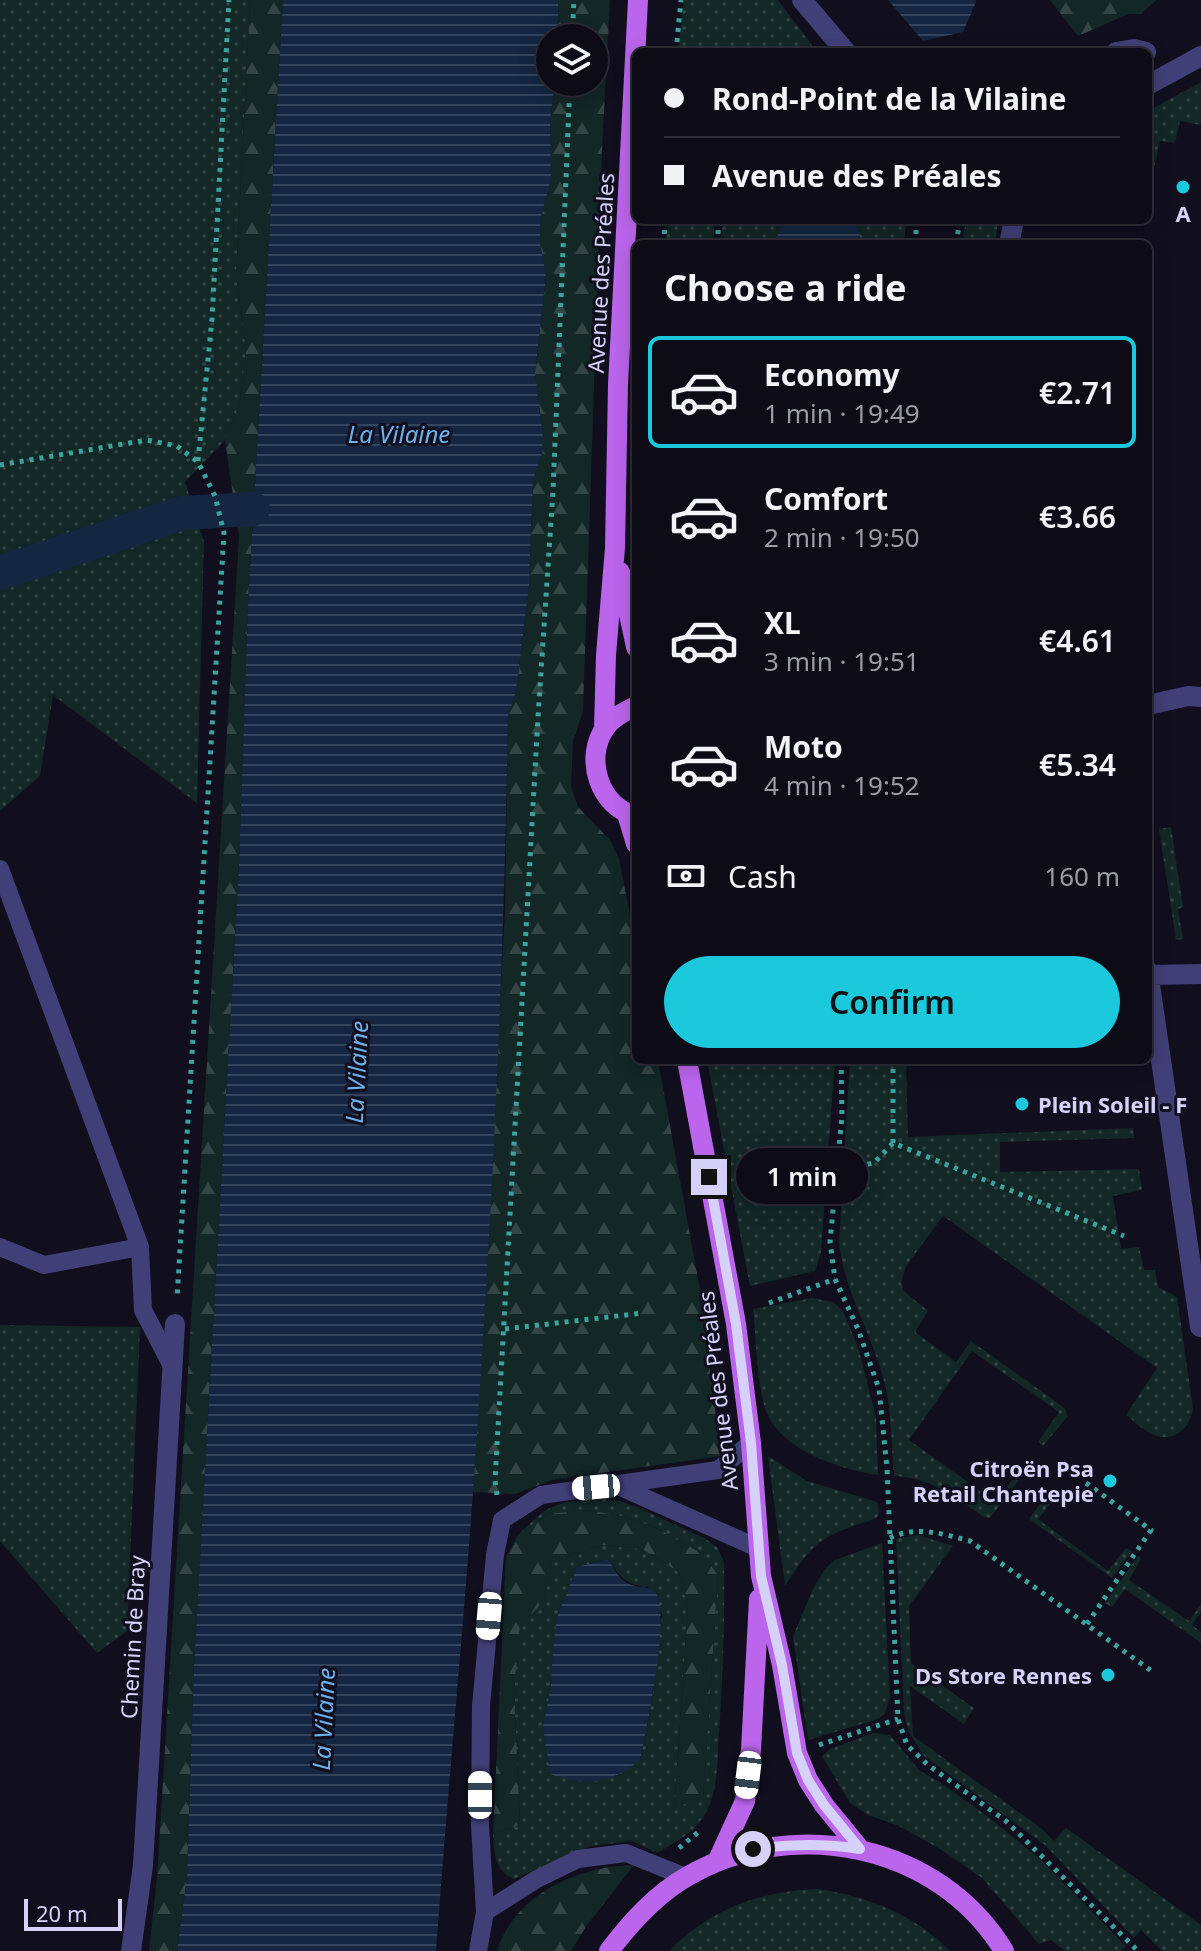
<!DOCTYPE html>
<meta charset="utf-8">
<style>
body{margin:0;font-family:"Noto Sans",sans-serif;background:#16141f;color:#f1f3f6;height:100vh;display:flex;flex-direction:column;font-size:30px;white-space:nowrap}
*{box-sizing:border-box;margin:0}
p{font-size:26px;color:#9a9ba1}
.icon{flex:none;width:44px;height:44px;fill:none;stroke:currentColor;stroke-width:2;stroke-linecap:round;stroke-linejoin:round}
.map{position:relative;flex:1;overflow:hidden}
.side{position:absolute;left:632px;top:240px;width:520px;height:824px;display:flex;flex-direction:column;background:#0d0b16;border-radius:12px;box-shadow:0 4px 20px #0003,0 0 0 2px #2d2b35}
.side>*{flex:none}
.top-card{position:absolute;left:632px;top:48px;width:520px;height:176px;border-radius:12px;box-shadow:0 4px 20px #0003,0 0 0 2px #2d2b35;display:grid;align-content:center;height:176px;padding:0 32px;background:#0d0b16}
.controls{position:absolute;left:536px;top:24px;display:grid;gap:16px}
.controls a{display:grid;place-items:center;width:72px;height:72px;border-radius:50%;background:#0d0b16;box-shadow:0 4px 20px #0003,0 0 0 2px #2d2b35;font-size:40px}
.scale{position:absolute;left:24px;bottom:20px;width:98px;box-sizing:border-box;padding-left:8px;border:4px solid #d6d1f9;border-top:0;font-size:22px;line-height:28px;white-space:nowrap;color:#d6d1f9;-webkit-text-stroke:6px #110f1e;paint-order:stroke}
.end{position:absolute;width:36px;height:36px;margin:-18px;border:10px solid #d6d1f9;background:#111;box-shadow:0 0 0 4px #111}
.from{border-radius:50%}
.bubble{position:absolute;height:56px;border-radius:28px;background:#0d0b16;box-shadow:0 4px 20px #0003,0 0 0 2px #2d2b35;font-size:26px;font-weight:600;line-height:56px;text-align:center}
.car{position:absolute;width:24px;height:48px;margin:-24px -12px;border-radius:10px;box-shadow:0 0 6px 2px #0007;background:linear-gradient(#fff 24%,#345 0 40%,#fff 0 76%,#345 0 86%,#fff 0)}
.top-card b{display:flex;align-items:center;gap:28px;height:76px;font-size:30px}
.top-card b+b{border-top:2px solid #2d2b35}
.top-card i{width:20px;height:20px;background:#f1f3f6}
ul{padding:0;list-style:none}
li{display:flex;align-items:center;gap:24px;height:112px;margin:0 16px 12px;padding:0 16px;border:4px solid transparent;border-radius:12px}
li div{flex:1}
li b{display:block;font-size:30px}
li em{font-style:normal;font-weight:600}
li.current{border-color:#1bc8dc}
li>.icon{width:72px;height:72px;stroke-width:1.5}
h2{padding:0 32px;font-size:36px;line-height:96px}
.pay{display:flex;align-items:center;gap:20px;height:88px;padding:0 32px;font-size:30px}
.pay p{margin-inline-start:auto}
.primary-button{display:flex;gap:16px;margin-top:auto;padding:16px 32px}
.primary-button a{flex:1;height:92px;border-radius:48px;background:#1bc8dc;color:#111;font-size:32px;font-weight:600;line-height:92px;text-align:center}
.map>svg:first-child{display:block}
.grass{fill:url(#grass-dots);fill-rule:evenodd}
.forest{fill:url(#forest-firs)}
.water{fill:url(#water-rules)}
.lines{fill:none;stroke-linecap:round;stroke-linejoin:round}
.canal{stroke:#142642;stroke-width:34}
.path{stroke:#3ba39d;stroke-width:5;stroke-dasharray:4 6;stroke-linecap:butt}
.service{stroke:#413f77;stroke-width:18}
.minor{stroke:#413f77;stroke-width:20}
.primary{stroke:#ba65ec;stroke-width:20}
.route{stroke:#d6d1f9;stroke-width:10}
.poi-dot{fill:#1bc8dc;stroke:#110f1e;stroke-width:3}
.labels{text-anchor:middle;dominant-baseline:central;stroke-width:6;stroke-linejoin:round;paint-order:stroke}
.poi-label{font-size:22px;font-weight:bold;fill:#d6d1f9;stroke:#110f1e;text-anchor:end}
.street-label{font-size:22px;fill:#d6d1f9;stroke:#110f1e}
.water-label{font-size:24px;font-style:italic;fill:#6bb1ed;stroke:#110f1e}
</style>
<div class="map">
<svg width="1201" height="1951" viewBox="0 0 1201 1951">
<defs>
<pattern id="grass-dots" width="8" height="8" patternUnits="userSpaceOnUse" patternTransform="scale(2)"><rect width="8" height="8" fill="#122726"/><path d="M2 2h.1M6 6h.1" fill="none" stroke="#344546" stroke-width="1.8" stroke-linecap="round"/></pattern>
<pattern id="forest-firs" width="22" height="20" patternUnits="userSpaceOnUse" patternTransform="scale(2)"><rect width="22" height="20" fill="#122726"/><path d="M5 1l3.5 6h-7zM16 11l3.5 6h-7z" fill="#344546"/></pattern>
<pattern id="water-rules" width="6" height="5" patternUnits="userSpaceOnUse" patternTransform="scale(2)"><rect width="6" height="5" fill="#142642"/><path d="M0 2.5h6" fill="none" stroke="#35445e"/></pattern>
</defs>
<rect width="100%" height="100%" fill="#110f1e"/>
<path class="grass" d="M0,0H250L236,276L246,348L240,403L225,440L185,482L204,542L197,803L53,695L40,776L0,811Z
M684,0H778L817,52H678Z
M1201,82V125L1180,121L1175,143L1160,141L1148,196V111Z
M668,220H714V244H666Z
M724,220H906L904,244H722L721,234Z
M966,220H998L995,244H962Z
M1171,827L1183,907L1178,909L1183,939L1176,940L1159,829Z
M707,1060H835L821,1252L815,1271L750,1286Z
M850,1060H906L908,1137L1133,1128L1134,1138L1000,1142V1172L1139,1169L1142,1190L1113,1196L1121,1249L1139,1247L1144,1270H1155L1158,1287L1177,1297L1193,1409C1190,1428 1174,1443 1154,1435C1144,1431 1134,1421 1126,1415L1157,1368L943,1216L906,1266L901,1283L904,1291L928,1311L915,1332L956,1362L971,1341L1062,1406L1066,1410L1067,1417L1043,1446L1038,1442L1059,1412L972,1351L909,1440L996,1502L1018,1472L1022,1476L990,1518L984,1517C955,1497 931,1477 894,1476C891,1444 892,1409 883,1377C870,1331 844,1290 839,1242Z
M812,1298L833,1302L843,1311L858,1347L876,1417L878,1475C840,1469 778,1450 765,1408C757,1381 756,1338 753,1309Z
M0,1325L140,1327L127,1631L97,1653L0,1541Z
M768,1456L807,1481L874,1501L878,1503L879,1516L872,1520C821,1536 814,1541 785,1586Z
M1047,1494L1055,1497L1038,1519L1108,1571L1126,1548L1132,1551L1112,1578L1029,1519Z
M591,1499L616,1500L635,1506L704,1538L717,1547L724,1562C725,1619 723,1676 719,1733C717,1760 719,1792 704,1816C693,1834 674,1843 657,1853L632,1841L591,1846L514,1879C495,1872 494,1852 493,1834L520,1825L514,1688L520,1625L543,1602L552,1561L603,1545L642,1549L679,1572L688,1609L674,1807L703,1797L718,1575L701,1553L658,1529L627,1517L587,1510L547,1514L518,1535C548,1506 549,1504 591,1499ZM608,1559C620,1577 626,1585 648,1587L662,1614L653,1693L640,1760L551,1686L557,1617L577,1567Z
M918,1535L953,1546L909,1606L911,1663L974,1708L964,1724L910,1686L913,1736L1041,1828L1054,1841L1066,1828L1201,1925V1951H1162L1141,1930L1134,1938L1045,1845L924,1756L908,1731L904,1713L896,1539Z
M882,1543L890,1697L885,1713L878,1719L808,1740L793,1636L813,1589L825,1569L835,1560Z
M1138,1556L1141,1559L1129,1580L1189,1621L1201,1604V1612L1192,1625L1201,1632V1643L1125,1589L1112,1607L1105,1603Z
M873,1733L890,1735L920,1771L938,1781L990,1818L1042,1861L1126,1946L1121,1951H1065L1051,1940L1039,1944L982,1878L940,1849L899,1826L868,1815L850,1803L822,1756L830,1749Z
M818,1889C870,1897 913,1914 950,1951H669C711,1909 759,1891 818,1889Z"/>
<path class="forest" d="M250,0H283L248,604L239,865L194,1666L187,1877L177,1951H149L157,1878L239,537L225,440L240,403L246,348L236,276Z
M558,0H610L602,149L583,711L573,741L571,786L578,807L610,840L619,859L636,946V1060H658L700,1290L721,1456L552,1480L515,1494L473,1492L505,912L508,716L516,691L529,587L533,480L542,454L543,436L535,373L546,275L540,244V221L551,179L550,121L555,82H594V38H558Z
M1050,0H1156L1141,14H1128L1078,36Z
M587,1510L627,1517L658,1529L701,1553L718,1575L703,1798L674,1808L688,1609L679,1572L642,1549L603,1545L552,1561L543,1602L520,1626L514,1689L520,1825L493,1834L506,1557L518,1535L547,1514Z
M634,1865L587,1925L571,1951H497C515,1894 578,1866 634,1865Z"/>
<path class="water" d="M283,0H558V38H550V82H555L550,121L551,179L540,221V244L546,275L535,373L543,436L542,454L533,480L529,587L516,691L508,716C504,975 491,1234 473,1492C462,1645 447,1798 436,1951H177L187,1877L194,1666L239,865L248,604Z
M888,0H975L976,2L963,32L923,41Z
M783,220H854L863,244H775Z
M608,1559C614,1568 618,1578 627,1583C637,1589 649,1584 656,1594C671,1613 646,1732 640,1760C610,1784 586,1787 550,1774L543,1727L551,1686L553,1648L557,1617L577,1567Z"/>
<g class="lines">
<path class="canal" d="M0,573L182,513L253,509"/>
<path class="path" d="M572,38L574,0
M676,52L681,0
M664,244L665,220
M718,244V220
M916,244V220
M956,244L960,220
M198,461L212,319L229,0
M0,465L147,440L177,446L198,462L215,496L224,533L177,1299
M841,1060L842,1116L830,1242L835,1279L858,1329L879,1389L887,1468L898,1719L907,1745L928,1765L1006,1821L1138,1951
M893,1143V1060
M838,1170L874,1163L893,1143L1124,1236
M769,1303L835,1279
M505,1329L643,1313
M1086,1483L1151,1530L1087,1624
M497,1495L495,1481L538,717L553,491L570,82
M890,1538C916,1525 943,1534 970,1541L1153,1672
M819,1745L898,1719
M679,1848L702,1829"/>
<path class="service" d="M0,869L140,1247L143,1310L173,1368
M0,1247L44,1265L140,1247
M616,1485L758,1548
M485,1912L537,1879L578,1859L626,1853L686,1877
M478,1951L485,1912L480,1825L481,1706L495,1555L502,1520L541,1495L718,1470L751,1443"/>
<path class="minor" d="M802,0L846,52
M1116,52L1134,49L1146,52
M1148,85L1201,56
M1009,244L1014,220
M1148,705L1188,696L1201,697
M1148,971L1200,1327
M1149,975L1201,974
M131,1951L143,1865L175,1324"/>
<path class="primary" d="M620,572L636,647
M636,706C624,712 613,717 605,728C584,758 599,807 636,816
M604,729L606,655L615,548L618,385L638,0
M627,814L636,844
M687,1060L736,1324L751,1443L761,1576L782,1665L797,1753L808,1780L824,1805L860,1849
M718,1860L745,1801L751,1750L759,1599
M609,1951C631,1922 656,1894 688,1876C794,1815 939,1844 1004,1951"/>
</g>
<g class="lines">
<path class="route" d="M709,1177L736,1324L751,1443L761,1576L782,1665L797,1753L808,1780L824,1805L860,1849C823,1843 790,1844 753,1849"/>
</g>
<g class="poi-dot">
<circle cx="1183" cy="187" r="8"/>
<circle cx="1022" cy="1104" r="8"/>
<circle cx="1110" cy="1481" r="8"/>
<circle cx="1108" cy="1675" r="8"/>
</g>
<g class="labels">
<g class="poi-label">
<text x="1183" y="213" text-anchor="middle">A</text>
<text x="1038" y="1104" text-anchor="start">Plein Soleil - F</text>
<text x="1094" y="1468">Citroën Psa<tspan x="1094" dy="25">Retail Chantepie</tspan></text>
<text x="1092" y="1675">Ds Store Rennes</text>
</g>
<g class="street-label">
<text transform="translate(600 273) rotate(-87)">Avenue des Préales</text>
<text transform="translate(717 1391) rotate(-97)">Avenue des Préales</text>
<text transform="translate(132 1637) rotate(-87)">Chemin de Bray</text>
</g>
<g class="water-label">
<text x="399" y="433">La Vilaine</text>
<text transform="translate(356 1072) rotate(-87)">La Vilaine</text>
<text transform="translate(323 1719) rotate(-87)">La Vilaine</text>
</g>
</g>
</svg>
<div class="controls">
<a><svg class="icon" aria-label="layers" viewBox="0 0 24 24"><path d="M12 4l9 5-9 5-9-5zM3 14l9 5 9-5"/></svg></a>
</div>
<div class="scale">20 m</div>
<i class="end from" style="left:753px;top:1849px"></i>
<i class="end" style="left:709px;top:1177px"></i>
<div class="bubble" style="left:736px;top:1148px;width:132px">1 min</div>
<i class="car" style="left:596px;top:1487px;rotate:265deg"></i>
<i class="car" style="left:489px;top:1616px;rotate:185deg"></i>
<i class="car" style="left:748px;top:1775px;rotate:187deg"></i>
<i class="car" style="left:480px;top:1795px;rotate:0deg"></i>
<div class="top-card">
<b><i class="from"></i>Rond-Point de la Vilaine</b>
<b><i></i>Avenue des Préales</b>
</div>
<section class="side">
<h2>Choose a ride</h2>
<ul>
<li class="current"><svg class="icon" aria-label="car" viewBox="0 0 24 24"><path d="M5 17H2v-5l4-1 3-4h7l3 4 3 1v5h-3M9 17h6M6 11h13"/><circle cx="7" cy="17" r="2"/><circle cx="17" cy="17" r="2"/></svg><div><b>Economy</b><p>1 min · 19:49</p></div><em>€2.71</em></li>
<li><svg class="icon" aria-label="car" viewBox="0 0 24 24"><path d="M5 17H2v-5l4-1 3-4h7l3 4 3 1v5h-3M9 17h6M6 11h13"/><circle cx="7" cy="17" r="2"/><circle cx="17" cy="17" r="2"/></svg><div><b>Comfort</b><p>2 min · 19:50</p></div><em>€3.66</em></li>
<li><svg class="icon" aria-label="car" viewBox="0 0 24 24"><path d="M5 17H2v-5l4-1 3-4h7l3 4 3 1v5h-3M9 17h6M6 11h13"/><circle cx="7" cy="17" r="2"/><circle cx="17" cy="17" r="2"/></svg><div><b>XL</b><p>3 min · 19:51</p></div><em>€4.61</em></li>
<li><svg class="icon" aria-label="car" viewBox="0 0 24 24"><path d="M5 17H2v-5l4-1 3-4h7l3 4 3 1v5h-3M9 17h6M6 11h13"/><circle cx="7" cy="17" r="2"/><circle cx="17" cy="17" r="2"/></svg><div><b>Moto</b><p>4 min · 19:52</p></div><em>€5.34</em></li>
</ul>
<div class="pay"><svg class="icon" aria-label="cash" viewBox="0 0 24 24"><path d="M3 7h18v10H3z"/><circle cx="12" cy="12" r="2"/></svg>Cash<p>160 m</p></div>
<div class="primary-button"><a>Confirm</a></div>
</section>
</div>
